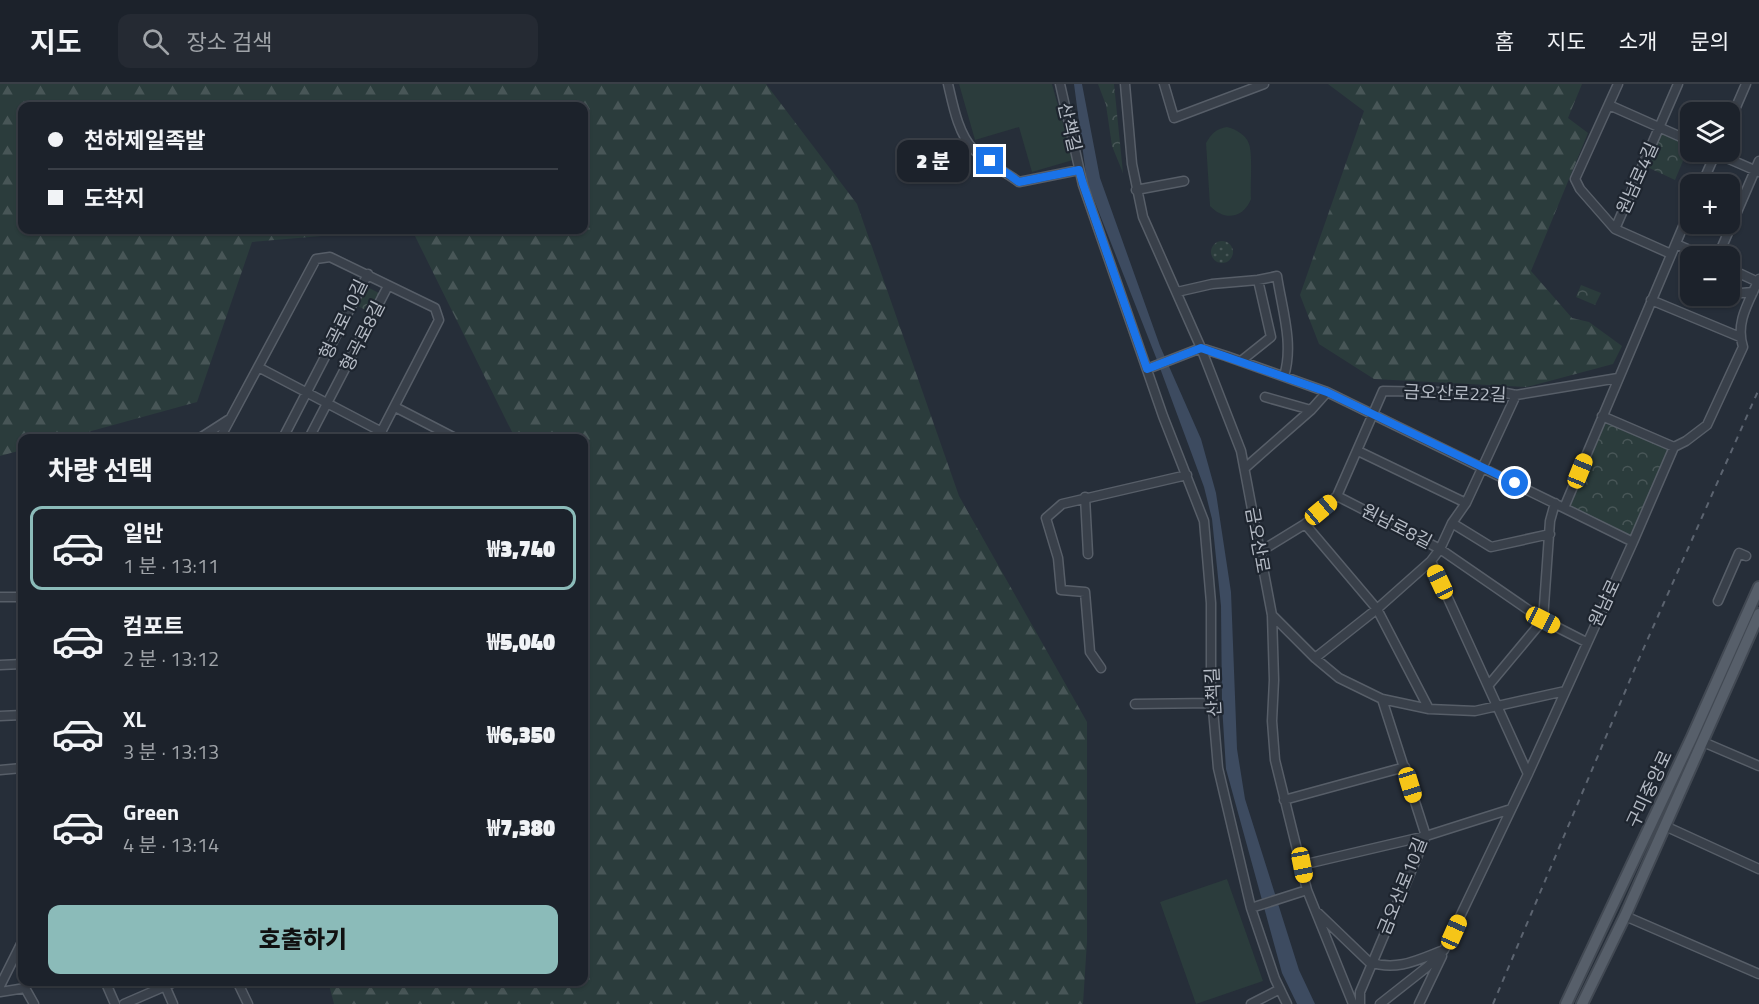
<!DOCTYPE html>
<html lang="ko">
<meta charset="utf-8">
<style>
body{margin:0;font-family:"Titillium Web","Noto Sans KR",sans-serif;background:#252a33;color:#f1f3f6;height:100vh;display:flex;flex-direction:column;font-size:22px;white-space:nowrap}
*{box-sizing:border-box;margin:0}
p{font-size:20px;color:#a0a4a9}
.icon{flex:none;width:33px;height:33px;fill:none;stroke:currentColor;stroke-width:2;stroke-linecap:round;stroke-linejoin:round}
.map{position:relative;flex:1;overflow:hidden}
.details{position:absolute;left:18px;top:350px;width:570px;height:552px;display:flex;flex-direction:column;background:#1c222b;border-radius:12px;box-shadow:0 2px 4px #0004,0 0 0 2px #3a3f47}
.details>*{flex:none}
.banner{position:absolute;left:18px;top:18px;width:570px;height:132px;border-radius:12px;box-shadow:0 2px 4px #0004,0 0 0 2px #3a3f47;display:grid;align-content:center;height:132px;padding:0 30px;background:#1c222b}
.buttons{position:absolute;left:1680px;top:18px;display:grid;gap:12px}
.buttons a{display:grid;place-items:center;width:60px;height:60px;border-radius:12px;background:#1c222b;box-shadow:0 2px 4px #0004,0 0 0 2px #3a3f47;font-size:30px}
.end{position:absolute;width:27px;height:27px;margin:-14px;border:8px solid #1a73e8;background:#fff;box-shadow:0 0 0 3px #fff}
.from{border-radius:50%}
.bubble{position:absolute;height:42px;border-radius:12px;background:#1c222b;box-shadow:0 2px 4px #0004,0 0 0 2px #3a3f47;font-size:20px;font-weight:800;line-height:42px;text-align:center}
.car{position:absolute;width:18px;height:36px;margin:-18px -9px;border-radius:8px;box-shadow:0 0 4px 2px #0007;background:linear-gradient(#f5c518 24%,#345 0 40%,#f5c518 0 76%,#345 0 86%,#f5c518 0)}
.banner b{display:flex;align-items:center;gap:21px;height:57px;font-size:22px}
.banner b+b{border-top:2px solid #3a3f47}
.banner i{width:15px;height:15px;background:#f1f3f6}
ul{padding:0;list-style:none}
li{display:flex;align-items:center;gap:18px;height:84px;margin:0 12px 9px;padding:0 18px;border:3px solid transparent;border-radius:12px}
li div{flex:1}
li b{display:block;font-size:22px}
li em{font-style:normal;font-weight:800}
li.selected{border-color:#8bbbb9}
li>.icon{width:54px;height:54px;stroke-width:1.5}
h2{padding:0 30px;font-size:27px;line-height:72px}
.button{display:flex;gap:12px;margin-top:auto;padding:12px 30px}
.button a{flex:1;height:69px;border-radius:12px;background:#8bbbb9;color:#111;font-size:24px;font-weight:800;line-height:69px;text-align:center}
header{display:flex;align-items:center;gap:36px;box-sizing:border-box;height:84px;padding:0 30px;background:#1c222b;border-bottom:2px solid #3a3f47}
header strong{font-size:28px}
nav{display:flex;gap:33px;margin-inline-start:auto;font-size:21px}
.search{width:420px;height:54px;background:#252a33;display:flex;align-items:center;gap:15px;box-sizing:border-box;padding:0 21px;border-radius:12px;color:#a0a4a9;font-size:22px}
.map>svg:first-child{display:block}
.grass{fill:url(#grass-dots)}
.forest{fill:url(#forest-firs)}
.park{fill:url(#park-crowns)}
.pitch{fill:#2b3c3c}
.water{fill:#3d4b60}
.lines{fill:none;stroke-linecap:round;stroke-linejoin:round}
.minor-casing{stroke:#575e68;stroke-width:11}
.major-casing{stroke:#424953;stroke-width:14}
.minor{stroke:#39404a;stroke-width:8}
.major{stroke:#575f6a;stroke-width:10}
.rail{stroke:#5c6470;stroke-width:2;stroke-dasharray:6 6;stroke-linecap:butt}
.route{stroke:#1a73e8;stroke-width:8}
.labels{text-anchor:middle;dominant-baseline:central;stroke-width:4.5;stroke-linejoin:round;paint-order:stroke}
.street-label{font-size:18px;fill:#b5bbc5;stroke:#1e252f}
</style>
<header>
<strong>지도</strong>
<div class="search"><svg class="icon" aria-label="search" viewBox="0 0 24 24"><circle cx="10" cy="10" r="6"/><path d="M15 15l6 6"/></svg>장소 검색</div>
<nav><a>홈</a><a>지도</a><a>소개</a><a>문의</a></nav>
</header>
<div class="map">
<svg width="1759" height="920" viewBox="0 0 1759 920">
<defs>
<pattern id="grass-dots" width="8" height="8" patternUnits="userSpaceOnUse" patternTransform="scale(1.5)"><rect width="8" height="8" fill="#2b3c3c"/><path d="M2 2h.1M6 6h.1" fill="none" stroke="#485657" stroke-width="1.8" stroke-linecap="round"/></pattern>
<pattern id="forest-firs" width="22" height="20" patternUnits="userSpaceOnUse" patternTransform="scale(1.5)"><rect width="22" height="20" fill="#2b3c3c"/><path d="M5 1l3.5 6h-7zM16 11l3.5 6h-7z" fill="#485657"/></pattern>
<pattern id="park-crowns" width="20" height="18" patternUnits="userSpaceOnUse" patternTransform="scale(1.5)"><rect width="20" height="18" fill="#2b3c3c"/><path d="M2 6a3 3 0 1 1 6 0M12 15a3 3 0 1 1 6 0" fill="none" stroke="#485657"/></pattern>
</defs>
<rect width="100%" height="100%" fill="#262e39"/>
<path class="grass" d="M1211 168a11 11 0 1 1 22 0a11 11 0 1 1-22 0Z"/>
<path class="forest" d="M0,0H766L857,120L959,412L1087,638V857L1083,920H334L328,897H584V354H515L412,146H584V22H22V146H392L252,158L197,318L66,354H22V366L0,372Z
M1328,0H1582L1568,34L1588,49L1531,187L1572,234L1589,238L1622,262L1613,280L1527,303L1374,295L1319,260L1300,211L1364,27Z"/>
<path class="park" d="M1098,0H1114L1123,89L1112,62L1106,21Z
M1659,49H1668L1690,60L1675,96L1645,82Z
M1581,201L1601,209L1595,221L1576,213Z
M365,202L381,210L373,230L354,220Z
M1602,332L1674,363L1633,458L1564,424Z"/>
<path class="pitch" d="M959,0H1052L1073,76L1032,88L1019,43L975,56Z
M1227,43C1236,45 1246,51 1249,60C1253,71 1250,102 1251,115C1243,135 1224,137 1210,122L1206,59C1212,49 1216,45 1227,43Z
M1227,795L1263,897L1196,920L1160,818Z"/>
<path class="water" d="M1074,0H1082L1100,94L1160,262L1201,355L1216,409L1231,508L1237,665L1245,715L1299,886L1315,920H1297L1282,889L1226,685L1222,621L1221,522L1212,435L1204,403L1157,276L1087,98Z"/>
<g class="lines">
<g class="minor-casing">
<path id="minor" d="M948,0C953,21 958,49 973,65C986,78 1004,87 1019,98L1079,86
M1060,0L1083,101L1163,332L1204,437L1211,519V602L1218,684L1251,824L1275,895L1287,920
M1125,0L1132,80L1143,133L1201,264L1241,367L1272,531L1274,596L1272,637L1275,676L1307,806L1353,920
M1164,0L1174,34L1264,0
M1618,0L1575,95L1580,105L1615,145L1671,170
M1609,21L1690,57
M1730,37L1746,0
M1713,68L1759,88
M1702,100L1716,68
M1136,106L1184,97
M1615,145L1678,0
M1676,160L1703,172
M1718,172L1759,77
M1730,185L1758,198
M1177,208L1212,200L1258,196L1277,192C1282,225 1294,260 1284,292
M1730,210L1753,208
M1651,216L1740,253
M1241,277L1271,253L1258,196
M258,283L382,348
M1147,285L1201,264L1226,272L1327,308L1564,424
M1265,313L1311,326
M395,323L455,354
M1602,332L1674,363L1633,458
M200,354L228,336
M220,354L316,175L330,173L435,224L439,236L378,354
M283,354L368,190
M309,354L388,202
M1674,363L1686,357L1707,341L1743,263C1735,238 1749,218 1759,195
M1358,367L1466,419
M1245,384L1311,326L1327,308
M1337,412L1440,465L1543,536L1586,558
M1085,413L1088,470
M1452,439L1491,463L1550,450
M1305,440L1377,525L1429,625
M1261,467L1305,440L1337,412L1383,307L1506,309L1516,311L1618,294
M1431,477L1488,602
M0,513H22
M1718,517L1739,469L1746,472
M1272,531L1315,574L1339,594L1382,615L1429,625L1475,627L1565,607
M1315,574L1377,525L1431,477L1440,465L1452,439L1466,419L1516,311
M0,581L22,580
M1101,584L1090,568L1085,508L1061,506L1058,474L1046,434L1062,420L1187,391
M1135,620L1212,619
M0,632L22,631
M1703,658L1759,682
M0,686L22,684
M1528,690L1488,602L1543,536L1550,437L1555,419
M1284,716L1405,683
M1665,742L1759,785
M1302,781L1426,752L1511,725
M1251,824L1307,806
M1318,829L1369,878C1396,887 1416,877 1441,867
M1625,832L1759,890
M105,897L115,920
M163,897L173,920
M237,897L248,920
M0,902L22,858
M25,904L34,920
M0,908L25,904
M124,920L177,897
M1251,920L1280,905
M1360,920V908L1426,752L1382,615
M1380,920L1427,883L1444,866L1528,690L1633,458L1564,424L1690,126
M1419,920L1442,872"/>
</g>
<g class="major-casing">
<path id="major" d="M1566,920L1692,653L1759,503
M1582,920L1625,832L1759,530"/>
</g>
<use href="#minor" class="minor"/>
<use href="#major" class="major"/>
<path class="rail" d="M1493,920L1638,577L1759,305"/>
</g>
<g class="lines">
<path class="route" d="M990,77L1019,98L1079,86L1083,100L1147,285L1201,264L1327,308L1515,399"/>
</g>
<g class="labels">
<g class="street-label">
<text transform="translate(1070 43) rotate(77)">산책길</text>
<text transform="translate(1637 94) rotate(-66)">원남로4길</text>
<text transform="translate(343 235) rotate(-64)">형곡로10길</text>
<text transform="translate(362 252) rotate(-63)">형곡로8길</text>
<text transform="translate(1455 309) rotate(2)">금오산로22길</text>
<text transform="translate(1397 442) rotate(27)">원남로8길</text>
<text transform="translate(1258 456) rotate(80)">금오산로</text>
<text transform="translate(1604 519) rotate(-65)">원남로</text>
<text transform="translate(1213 608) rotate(-93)">산책길</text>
<text transform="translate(1649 705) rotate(-65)">구미중앙로</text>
<text transform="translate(1402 802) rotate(-68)">금오산로10길</text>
</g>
</g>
</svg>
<div class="buttons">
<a><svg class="icon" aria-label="layers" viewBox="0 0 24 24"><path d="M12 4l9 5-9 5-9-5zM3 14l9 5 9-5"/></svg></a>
<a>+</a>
<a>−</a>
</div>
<i class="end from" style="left:1515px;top:399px"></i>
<i class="end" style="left:990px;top:77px"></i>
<div class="bubble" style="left:897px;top:56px;width:72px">2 분</div>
<i class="car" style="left:1580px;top:387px;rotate:22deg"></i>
<i class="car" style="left:1321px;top:426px;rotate:50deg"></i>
<i class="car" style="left:1440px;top:498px;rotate:335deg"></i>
<i class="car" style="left:1543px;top:536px;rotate:117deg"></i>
<i class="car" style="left:1410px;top:701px;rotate:163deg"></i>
<i class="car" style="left:1302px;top:781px;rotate:169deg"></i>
<i class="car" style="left:1454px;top:848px;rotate:24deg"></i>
<div class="banner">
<b><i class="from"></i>천하제일족발</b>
<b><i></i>도착지</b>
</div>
<section class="details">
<h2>차량 선택</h2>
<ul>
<li class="selected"><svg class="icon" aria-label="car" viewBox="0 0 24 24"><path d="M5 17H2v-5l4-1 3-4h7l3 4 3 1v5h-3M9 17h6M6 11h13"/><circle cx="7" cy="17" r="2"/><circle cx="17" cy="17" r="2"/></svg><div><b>일반</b><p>1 분 · 13:11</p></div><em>₩3,740</em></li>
<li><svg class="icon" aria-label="car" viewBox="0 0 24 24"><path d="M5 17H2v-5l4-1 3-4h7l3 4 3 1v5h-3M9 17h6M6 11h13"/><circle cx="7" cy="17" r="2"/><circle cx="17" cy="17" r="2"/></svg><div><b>컴포트</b><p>2 분 · 13:12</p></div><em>₩5,040</em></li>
<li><svg class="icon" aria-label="car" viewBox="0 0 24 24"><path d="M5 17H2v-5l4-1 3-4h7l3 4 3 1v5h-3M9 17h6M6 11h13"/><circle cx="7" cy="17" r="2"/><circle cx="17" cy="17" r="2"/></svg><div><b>XL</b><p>3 분 · 13:13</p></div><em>₩6,350</em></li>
<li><svg class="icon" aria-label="car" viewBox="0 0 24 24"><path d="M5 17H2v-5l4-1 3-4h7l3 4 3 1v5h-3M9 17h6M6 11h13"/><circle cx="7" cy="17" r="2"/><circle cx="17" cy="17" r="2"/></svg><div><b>Green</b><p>4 분 · 13:14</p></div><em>₩7,380</em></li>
</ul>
<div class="button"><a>호출하기</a></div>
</section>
</div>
